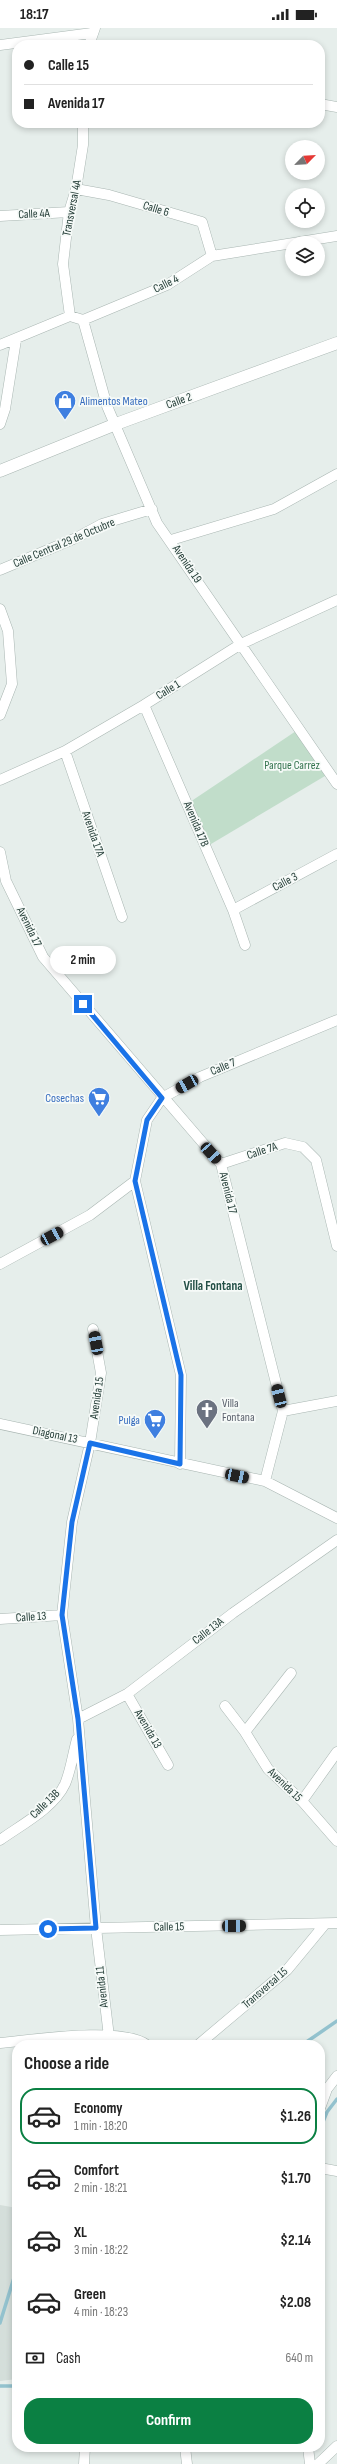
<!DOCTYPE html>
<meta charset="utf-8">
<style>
body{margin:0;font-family:"Sofia Sans Condensed",sans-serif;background:#f6f6f6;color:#222;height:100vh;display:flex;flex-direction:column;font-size:15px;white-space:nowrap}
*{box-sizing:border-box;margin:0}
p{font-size:13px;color:#767676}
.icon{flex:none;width:22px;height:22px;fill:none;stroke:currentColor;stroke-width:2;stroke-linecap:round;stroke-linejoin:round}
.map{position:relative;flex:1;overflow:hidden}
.details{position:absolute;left:12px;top:2012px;width:313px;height:412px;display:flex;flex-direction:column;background:#fff;border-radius:16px;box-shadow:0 2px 6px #0003}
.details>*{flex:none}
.hud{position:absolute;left:12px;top:12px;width:313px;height:88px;border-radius:16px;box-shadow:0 2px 6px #0003;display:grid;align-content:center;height:88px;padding:0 12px;background:#fff}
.needle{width:26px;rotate:66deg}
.controls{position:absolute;left:285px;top:112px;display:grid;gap:8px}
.controls a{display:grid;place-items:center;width:40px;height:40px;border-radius:50%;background:#fff;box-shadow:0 2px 6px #0003;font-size:20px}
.end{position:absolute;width:18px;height:18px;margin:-9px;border:5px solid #1a73e8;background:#fff;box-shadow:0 0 0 2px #fff}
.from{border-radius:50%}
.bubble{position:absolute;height:28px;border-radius:14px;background:#fff;box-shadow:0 2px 6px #0003;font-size:13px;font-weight:700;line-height:28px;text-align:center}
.car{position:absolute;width:12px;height:24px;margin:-12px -6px;border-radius:5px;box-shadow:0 0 3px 1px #0007;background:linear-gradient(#222 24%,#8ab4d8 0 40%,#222 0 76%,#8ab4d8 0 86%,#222 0)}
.hud b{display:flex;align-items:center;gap:14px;height:38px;font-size:15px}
.hud b+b{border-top:1px solid #e0e0e0}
.hud i{width:10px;height:10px;background:#222}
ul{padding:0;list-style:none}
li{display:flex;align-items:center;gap:12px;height:56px;margin:0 8px 6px;padding:0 4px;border:2px solid transparent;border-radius:16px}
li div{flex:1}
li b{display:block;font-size:15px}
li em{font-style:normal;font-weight:700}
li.active{border-color:#0b8043}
li>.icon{width:36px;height:36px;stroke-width:1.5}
h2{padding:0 12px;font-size:18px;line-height:48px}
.pay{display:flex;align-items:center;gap:10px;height:44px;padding:0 12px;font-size:15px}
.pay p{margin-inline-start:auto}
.cta{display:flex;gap:8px;margin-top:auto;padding:8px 12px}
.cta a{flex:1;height:46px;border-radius:16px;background:#0b8043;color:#fff;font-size:16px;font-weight:700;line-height:46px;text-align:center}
.status{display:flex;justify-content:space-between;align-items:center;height:28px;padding:0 20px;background:#fff;direction:ltr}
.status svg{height:11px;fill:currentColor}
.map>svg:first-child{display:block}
.built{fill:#d4deda}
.green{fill:#c1ddca}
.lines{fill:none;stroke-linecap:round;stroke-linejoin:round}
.stream{stroke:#93c2ce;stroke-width:3.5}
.minor-casing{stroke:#a9b6b2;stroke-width:11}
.tertiary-casing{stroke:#a9b6b2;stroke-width:13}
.minor{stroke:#fff;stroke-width:10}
.tertiary{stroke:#fff;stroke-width:12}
.route{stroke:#1a73e8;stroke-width:5}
.labels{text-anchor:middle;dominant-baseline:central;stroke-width:3.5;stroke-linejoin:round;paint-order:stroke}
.street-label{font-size:12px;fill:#263f39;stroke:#f6faf8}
.shop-label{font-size:12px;fill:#366cbe;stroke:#f6faf8;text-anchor:end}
.park-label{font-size:12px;fill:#33734e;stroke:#f6faf8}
.worship-label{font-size:12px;fill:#5b616d;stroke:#f6faf8;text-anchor:start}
.neighbourhood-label{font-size:13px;font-weight:bold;fill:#235047;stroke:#f6faf8}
</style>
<div class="status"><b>18:17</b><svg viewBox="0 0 49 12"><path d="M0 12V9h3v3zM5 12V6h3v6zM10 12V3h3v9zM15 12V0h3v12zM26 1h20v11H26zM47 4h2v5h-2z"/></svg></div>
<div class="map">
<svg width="337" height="2436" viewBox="0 0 337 2436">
<rect width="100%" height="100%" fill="#e6eeeb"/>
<path class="built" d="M0,2177L17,2180V2351L0,2353Z"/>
<path class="green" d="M299,701L330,745L206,819L187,776Z"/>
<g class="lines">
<path class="stream" d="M302,2017L337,1993
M320,2101L327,2084L337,2071
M0,2295L17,2240
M0,2358H17"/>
<g class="minor-casing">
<path id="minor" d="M0,17L92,5
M89,17L95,0
M320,76L337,79
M76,161L109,167L202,194L212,228
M0,188L69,184
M70,288L63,236L69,184L76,161L83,117V95
M83,292L107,378L157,495L337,756
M0,317L70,288L83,292L167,257L212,228L337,208
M0,396L5,381L16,312
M171,512L274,481L337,446
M0,542L76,510L102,496L152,481
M0,581L8,603L12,656L0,687
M144,677L233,882L245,917
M65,723L122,889
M0,752L65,723L144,677L241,616L337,572
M0,824L6,853L43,929L221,1136L283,1383L265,1453
M233,882L337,826
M221,1136L285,1115L303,1119L316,1132L337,1218
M135,1153L181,1347L180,1436
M0,1236L90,1187L135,1153L147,1092L162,1070L200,1049L337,992
M93,1301L101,1345L90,1415L72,1494L62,1587L78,1691L96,1900L110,2017
M283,1383L337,1373
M0,1396L265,1453L337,1490
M0,1591L62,1587
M127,1666L168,1737
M225,1678L245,1704L268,1741L302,1773L337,1813
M78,1691L127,1666L233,1585L337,1512
M245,1704L291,1645
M302,1773L337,1724
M0,1812C21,1797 54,1780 65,1756C71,1742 73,1725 77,1711
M0,1902L337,1895
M0,2015C33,2012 122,1998 147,2017
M198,2017L287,1942L325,1896
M320,2080L327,2061L337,2048
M320,2140L337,2143
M185,2419L187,2436
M308,2419L310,2436
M84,2436L85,2419
M318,2436L337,2418"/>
</g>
<g class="tertiary-casing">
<path id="tertiary" d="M0,443L116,396L337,315"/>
</g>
<use href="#minor" class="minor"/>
<use href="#tertiary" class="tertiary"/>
</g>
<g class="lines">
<path class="route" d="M48,1901L96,1900L78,1691L62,1587L72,1494L90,1415L180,1436L181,1347L135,1153L147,1092L162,1070L83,976"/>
</g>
<defs>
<g id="shop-pin" transform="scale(1.15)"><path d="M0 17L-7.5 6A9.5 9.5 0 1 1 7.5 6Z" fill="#3f7fe0" stroke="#f6faf8"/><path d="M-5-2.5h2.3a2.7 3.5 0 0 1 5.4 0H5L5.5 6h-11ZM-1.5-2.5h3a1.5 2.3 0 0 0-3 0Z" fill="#fff"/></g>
<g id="supermarket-pin" transform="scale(1.15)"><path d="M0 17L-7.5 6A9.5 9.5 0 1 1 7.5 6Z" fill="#3f7fe0" stroke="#f6faf8"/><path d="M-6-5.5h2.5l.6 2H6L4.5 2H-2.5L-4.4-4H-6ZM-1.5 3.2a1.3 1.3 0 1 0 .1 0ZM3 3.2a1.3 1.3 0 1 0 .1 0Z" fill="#fff"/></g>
<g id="church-pin" transform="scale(1.15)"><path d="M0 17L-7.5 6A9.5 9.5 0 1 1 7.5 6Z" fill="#6b7280" stroke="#f6faf8"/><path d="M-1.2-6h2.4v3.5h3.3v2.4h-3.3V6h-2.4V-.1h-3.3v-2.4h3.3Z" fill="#fff"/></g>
</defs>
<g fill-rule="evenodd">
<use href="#shop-pin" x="65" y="373"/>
<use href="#supermarket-pin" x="99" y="1070"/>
<use href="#church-pin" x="207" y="1382"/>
<use href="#supermarket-pin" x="155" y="1392"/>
</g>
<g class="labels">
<g class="street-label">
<text transform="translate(72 180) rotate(-79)">Transversal 4A</text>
<text transform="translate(156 181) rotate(17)">Calle 6</text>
<text transform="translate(34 186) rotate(-3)">Calle 4A</text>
<text transform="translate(166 256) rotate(-27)">Calle 4</text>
<text transform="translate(179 373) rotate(-20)">Calle 2</text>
<text transform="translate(64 515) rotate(-23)">Calle Central 29 de Octubre</text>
<text transform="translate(187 536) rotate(56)">Avenida 19</text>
<text transform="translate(168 662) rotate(-32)">Calle 1</text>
<text transform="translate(196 796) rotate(67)">Avenida 17B</text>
<text transform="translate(93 806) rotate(71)">Avenida 17A</text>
<text transform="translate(285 854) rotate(-28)">Calle 3</text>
<text transform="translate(29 899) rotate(64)">Avenida 17</text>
<text transform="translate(223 1039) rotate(-23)">Calle 7</text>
<text transform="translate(262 1123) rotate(-18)">Calle 7A</text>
<text transform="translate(228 1165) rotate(76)">Avenida 17</text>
<text transform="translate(97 1370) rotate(-82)">Avenida 15</text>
<text transform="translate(55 1407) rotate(12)">Diagonal 13</text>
<text transform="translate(31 1589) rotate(-4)">Calle 13</text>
<text transform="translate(208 1603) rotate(-38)">Calle 13A</text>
<text transform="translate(148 1701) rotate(60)">Avenida 13</text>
<text transform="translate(285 1757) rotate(44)">Avenida 15</text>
<text transform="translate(45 1776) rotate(-44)">Calle 13B</text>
<text transform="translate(169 1899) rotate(-1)">Calle 15</text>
<text transform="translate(102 1959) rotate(-96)">Avenida 11</text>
<text transform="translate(265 1960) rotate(-41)">Transversal 15</text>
</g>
<g class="shop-label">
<text x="80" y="373" text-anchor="start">Alimentos Mateo</text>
<text x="84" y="1070">Cosechas</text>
<text x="140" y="1392">Pulga</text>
</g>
<g class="park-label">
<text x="292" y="737">Parque Carrez</text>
</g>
<g class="worship-label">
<text x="222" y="1375">Villa<tspan x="222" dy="14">Fontana</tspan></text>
</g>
<g class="neighbourhood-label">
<text x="213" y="1258">Villa Fontana</text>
</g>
</g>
</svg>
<div class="controls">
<a><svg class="needle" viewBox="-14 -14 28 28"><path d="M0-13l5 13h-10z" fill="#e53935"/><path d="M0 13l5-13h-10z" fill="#767676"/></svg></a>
<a><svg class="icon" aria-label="locate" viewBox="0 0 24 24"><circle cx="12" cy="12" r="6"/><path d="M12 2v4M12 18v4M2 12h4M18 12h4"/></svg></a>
<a><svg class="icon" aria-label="layers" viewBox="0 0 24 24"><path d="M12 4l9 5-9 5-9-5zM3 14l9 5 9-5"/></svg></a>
</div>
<i class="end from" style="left:48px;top:1901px"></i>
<i class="end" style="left:83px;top:976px"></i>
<div class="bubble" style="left:50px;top:918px;width:66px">2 min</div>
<i class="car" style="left:187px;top:1056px;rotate:241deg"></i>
<i class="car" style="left:211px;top:1125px;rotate:138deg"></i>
<i class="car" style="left:52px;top:1208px;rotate:62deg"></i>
<i class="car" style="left:96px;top:1315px;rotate:349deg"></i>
<i class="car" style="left:279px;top:1368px;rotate:346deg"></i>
<i class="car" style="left:237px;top:1448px;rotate:102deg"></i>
<i class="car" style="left:234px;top:1898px;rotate:89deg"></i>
<div class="hud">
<b><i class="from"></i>Calle 15</b>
<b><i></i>Avenida 17</b>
</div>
<section class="details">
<h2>Choose a ride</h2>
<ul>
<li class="active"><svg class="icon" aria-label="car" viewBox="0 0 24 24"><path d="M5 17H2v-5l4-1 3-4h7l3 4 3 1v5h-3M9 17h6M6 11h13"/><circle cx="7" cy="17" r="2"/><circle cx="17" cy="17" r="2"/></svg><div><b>Economy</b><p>1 min · 18:20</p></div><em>$1.26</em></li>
<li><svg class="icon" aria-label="car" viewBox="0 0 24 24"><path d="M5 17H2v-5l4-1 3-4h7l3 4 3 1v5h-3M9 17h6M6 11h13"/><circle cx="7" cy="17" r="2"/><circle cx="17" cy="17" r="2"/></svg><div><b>Comfort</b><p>2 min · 18:21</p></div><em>$1.70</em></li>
<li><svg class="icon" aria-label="car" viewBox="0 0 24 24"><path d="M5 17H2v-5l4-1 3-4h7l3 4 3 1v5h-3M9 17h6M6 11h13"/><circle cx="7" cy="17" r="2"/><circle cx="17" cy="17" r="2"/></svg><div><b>XL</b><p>3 min · 18:22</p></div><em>$2.14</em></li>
<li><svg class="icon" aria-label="car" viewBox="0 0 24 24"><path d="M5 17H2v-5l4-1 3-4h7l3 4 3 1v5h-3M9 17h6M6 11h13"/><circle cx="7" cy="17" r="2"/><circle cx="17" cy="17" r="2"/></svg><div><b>Green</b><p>4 min · 18:23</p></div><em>$2.08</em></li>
</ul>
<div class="pay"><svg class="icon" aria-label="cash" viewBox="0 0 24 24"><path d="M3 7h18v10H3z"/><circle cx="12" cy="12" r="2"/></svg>Cash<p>640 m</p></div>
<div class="cta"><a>Confirm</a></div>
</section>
</div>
